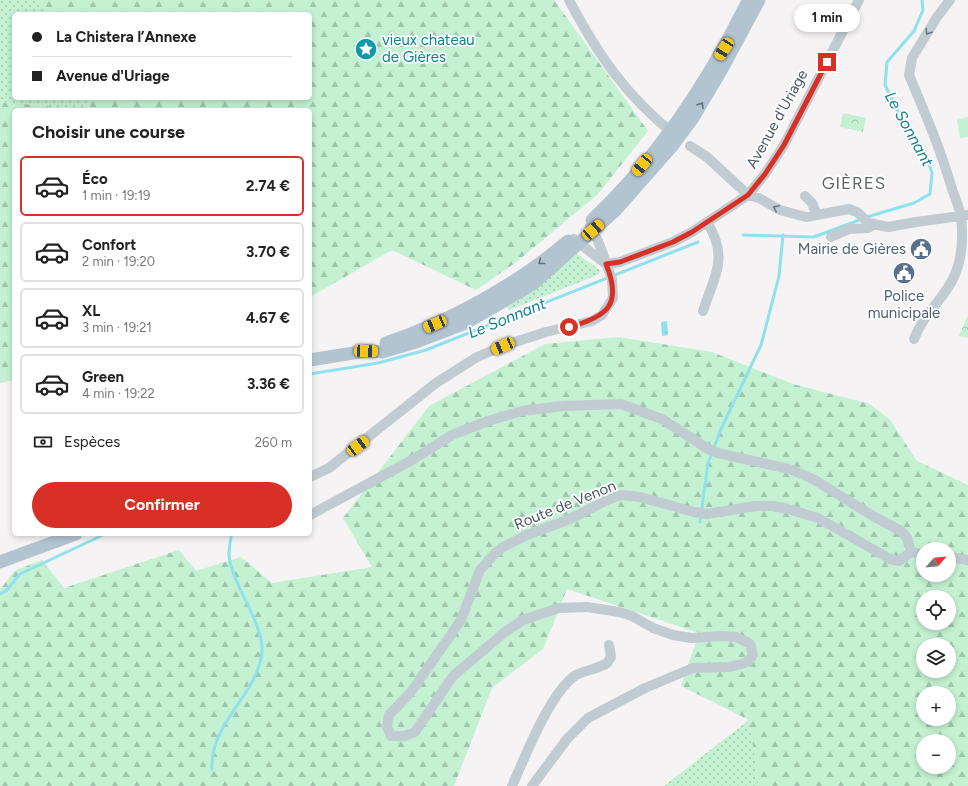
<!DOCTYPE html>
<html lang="fr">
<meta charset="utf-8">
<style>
body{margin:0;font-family:Figtree,sans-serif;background:#f6f6f6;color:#222;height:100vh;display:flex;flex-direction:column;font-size:15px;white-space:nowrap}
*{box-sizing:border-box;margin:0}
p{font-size:13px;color:#767676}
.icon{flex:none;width:22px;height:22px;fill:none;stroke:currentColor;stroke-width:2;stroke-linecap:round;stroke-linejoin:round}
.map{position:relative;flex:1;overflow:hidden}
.sheet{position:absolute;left:12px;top:108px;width:300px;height:428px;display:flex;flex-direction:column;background:#fff;border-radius:6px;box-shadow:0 2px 6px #0003}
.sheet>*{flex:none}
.guide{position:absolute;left:12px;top:12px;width:300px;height:88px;border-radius:6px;box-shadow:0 2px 6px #0003;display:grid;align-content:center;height:88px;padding:0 20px;background:#fff}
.needle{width:26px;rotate:63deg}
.controls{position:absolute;left:916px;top:542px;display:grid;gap:8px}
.controls a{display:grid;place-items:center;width:40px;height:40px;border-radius:50%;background:#fff;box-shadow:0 2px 6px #0003;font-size:20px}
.end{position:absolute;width:18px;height:18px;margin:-9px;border:5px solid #d93025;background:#fff;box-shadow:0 0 0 2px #fff}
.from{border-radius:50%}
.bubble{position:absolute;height:28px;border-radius:14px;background:#fff;box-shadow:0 2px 6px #0003;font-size:13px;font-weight:700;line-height:28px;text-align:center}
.car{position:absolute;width:12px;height:24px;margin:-12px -6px;border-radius:5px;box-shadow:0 0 3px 1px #0007;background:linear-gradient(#f5c518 24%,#345 0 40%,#f5c518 0 76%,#345 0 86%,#f5c518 0)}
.guide b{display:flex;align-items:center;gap:14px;height:38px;font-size:15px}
.guide b+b{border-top:1px solid #e0e0e0}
.guide i{width:10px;height:10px;background:#222}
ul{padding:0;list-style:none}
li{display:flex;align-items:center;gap:12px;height:60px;margin:0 8px 6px;padding:0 12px;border:2px solid #e0e0e0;border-radius:6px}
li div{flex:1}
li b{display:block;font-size:15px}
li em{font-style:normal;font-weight:700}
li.selected{border-color:#d93025}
li>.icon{width:36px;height:36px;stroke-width:1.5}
h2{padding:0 20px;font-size:18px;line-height:48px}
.pay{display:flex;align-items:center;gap:10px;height:44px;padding:0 20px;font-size:15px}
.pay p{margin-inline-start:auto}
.cta{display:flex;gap:8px;margin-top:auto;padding:8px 20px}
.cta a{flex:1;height:46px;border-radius:24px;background:#d93025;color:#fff;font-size:16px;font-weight:700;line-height:46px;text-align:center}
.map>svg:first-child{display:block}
.grass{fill:url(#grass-dots)}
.forest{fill:url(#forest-firs);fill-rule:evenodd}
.park{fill:url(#park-crowns)}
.garden{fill:#c3f1d1}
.water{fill:url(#water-ripples)}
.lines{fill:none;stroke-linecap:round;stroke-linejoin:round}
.stream{stroke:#90e1ee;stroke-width:3}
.minor{stroke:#c1cbd2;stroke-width:10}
.major{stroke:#b3c4d1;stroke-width:13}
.oneway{stroke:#6e7a83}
.oneway2{stroke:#64727d}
.route{stroke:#d93025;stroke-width:5}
.labels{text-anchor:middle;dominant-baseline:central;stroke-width:3.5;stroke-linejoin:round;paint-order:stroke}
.culture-label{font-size:15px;fill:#0d838f;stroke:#fff;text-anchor:start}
.street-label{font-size:15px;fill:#4a5761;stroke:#fff}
.service-label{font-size:15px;fill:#4e5e75;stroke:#fff;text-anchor:end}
.water-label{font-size:16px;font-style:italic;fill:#0d7f92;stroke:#fff}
.quarter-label{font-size:17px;letter-spacing:1px;fill:#5f6368;stroke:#fff}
</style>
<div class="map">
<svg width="968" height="786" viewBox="0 0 968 786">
<defs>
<pattern id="grass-dots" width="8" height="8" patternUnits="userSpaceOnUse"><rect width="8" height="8" fill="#c3f1d1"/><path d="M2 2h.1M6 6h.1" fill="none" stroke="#a0c6ad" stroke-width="1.8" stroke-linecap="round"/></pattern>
<pattern id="forest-firs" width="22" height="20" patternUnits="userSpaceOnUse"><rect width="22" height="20" fill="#c3f1d1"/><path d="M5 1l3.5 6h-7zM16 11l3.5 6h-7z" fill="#a0c6ad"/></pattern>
<pattern id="park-crowns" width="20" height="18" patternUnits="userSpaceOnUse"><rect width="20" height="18" fill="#c3f1d1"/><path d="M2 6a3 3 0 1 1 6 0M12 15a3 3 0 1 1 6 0" fill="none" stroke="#a0c6ad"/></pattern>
<pattern id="water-ripples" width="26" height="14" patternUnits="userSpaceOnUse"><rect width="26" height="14" fill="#90e1ee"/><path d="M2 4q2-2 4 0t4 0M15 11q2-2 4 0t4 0" fill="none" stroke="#78b9c4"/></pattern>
</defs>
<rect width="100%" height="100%" fill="#f5f3f3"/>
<path class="grass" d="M0,0H34L54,14H14V98H90L83,109L0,102Z
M576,253L601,271L598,275L509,310L507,307L532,291Z
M749,720L759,786H664Z"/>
<path class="forest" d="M34,0H554L648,131L597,195L515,263L476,290L392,250L310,297V110H14V380L0,383V102L83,109L90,98H310V14H54Z
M618,337L712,352L793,384L870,404L890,420L917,461L968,485V786H759L749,720L681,686L699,633L567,589L543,649L492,688L454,786H0V590L14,571L42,560L64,588L179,550L196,571L241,557L272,583L372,567L343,518L429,406L545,344ZM923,549H949V575H923ZM923,597H949V623H923ZM923,645H949V671H923ZM923,693H949V719H923ZM923,741H949V767H923Z"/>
<path class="park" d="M843,113L866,118L863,132L840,127Z
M968,315V338L959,336Z"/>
<path class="garden" d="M968,117V137L960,138L957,120Z"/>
<path class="water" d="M667,321L668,335L662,336L661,322Z"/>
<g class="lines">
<path class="stream" d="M867,217L914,203L930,194L932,173L925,152L903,122L885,85L887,62L914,31L923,10L922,0
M743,235L814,237L862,219
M310,374L378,363L426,350L698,242
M700,522L708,463L721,429L761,345L779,276L783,235
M0,594L7,590L20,574L105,534
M212,769C210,725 251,700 261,659C269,628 231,586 229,555C229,549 230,543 231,537"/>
<path class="minor" d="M569,0C598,55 626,96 675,135
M690,146L707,157L748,195L759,198L780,210L806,217L849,209L857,212L869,223L888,227L916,222L968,215
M805,196L812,203L817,215
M831,237L849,229L868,228L875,224
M574,239L606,264
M606,264L620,262L673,242L692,232L748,195L765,174L784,145L859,0
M703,311C715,274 729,258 707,222
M914,339C924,312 947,297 956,272C962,256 963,235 961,218C960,208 955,198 952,189C941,150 925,113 909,75L912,58L937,17L950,0
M310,477L329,468L436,383L477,357L503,346L546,332L592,321L602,315L613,298L612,279L598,241L590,226
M310,515L412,460L452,435L488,421L522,411L563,406L621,404L662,419L708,449L718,453L789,469L813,479L873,516L901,531L907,538L911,552
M911,552L923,554
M949,557L968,560
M512,786C525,757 550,692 576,675C586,670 598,669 607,663L611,657L609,645
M532,786L567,739L588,718L645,688L693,668L730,667L748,662L753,655L750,644L737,637L723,636L691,638L673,635L653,628L632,616L619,612L587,607L559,608L523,620L505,632L453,676L415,732L404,736H391L387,727L389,715L411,692L461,620L480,570L495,553L503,547L527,535L570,519L607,500L621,495L640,497L694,512L707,514L755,506H773L788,509L818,518L890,559L899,561L911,552"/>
<path class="major" d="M592,220C657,159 708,82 747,3
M386,343C449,322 518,284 568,241
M310,360L366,351L382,352L416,342L466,323L533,284L615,211L673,145L693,118L722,69L759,0
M0,562L76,534"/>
</g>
<defs><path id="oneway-chevron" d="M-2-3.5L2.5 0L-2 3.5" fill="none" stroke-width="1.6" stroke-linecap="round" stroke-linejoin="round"/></defs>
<g class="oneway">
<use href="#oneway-chevron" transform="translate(928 32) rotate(122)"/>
<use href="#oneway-chevron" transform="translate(776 208) rotate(-154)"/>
</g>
<g class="oneway2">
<use href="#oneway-chevron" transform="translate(701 105) rotate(-58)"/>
<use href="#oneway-chevron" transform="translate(541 262) rotate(142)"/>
</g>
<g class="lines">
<path class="route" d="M569,327C607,317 623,305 606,264L620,262L673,242L692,232L748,195L765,174L784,145L827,62"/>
</g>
<defs>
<g id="sight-disc" transform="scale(1.15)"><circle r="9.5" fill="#0f9aa8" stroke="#fff"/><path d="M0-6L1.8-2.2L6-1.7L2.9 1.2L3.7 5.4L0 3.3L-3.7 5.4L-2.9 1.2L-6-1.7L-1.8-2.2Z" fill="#fff"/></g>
<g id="civic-disc" transform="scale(1.15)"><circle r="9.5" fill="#5c6f8a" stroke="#fff"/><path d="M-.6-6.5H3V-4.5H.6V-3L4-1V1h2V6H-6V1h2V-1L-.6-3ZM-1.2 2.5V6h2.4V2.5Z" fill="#fff"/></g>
</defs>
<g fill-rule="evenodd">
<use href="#sight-disc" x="366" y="49"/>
<use href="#civic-disc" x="921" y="249"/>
<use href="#civic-disc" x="904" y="273"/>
</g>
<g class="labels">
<g class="culture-label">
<text x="382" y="40">vieux chateau<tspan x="382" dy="17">de Gières</tspan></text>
</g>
<g class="street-label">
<text transform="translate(777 119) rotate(-61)">Avenue d'Uriage</text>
<text transform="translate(565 505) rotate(-22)">Route de Venon</text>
</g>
<g class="service-label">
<text x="906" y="249">Mairie de Gières</text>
<text x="904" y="296" text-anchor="middle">Police<tspan x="904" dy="17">municipale</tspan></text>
</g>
<g class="water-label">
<text transform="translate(909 129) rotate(61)">Le Sonnant</text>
<text transform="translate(507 318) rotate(-22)">Le Sonnant</text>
</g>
<g class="quarter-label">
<text x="854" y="183">GIÈRES</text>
</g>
</g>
</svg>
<div class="controls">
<a><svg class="needle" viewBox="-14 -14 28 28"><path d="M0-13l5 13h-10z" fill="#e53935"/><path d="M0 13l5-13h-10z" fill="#767676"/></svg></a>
<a><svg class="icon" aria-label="locate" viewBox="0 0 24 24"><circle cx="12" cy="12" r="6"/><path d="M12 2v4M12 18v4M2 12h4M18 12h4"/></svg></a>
<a><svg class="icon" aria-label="layers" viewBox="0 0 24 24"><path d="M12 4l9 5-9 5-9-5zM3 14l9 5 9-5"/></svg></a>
<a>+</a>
<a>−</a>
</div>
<i class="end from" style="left:569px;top:327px"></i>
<i class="end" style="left:827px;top:62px"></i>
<div class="bubble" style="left:794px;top:4px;width:66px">1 min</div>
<i class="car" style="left:724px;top:49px;rotate:213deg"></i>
<i class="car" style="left:642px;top:165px;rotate:219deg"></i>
<i class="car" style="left:593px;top:230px;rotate:49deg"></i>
<i class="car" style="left:435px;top:324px;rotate:247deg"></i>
<i class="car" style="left:503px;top:346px;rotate:247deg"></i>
<i class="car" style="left:366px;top:351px;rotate:92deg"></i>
<i class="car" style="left:358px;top:446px;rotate:53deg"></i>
<div class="guide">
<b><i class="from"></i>La Chistera l’Annexe</b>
<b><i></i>Avenue d'Uriage</b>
</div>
<section class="sheet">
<h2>Choisir une course</h2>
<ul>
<li class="selected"><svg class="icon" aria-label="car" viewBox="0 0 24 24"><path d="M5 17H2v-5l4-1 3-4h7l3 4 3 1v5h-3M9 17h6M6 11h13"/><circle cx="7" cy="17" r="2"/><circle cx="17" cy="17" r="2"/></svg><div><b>Éco</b><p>1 min · 19:19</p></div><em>2.74 €</em></li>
<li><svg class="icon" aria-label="car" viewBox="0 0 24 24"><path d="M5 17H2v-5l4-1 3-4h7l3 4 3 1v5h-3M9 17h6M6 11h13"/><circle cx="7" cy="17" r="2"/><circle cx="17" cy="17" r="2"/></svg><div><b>Confort</b><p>2 min · 19:20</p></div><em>3.70 €</em></li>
<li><svg class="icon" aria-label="car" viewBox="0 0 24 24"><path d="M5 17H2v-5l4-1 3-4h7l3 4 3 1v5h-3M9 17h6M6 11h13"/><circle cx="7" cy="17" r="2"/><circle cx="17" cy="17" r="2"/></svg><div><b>XL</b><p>3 min · 19:21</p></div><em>4.67 €</em></li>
<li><svg class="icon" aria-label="car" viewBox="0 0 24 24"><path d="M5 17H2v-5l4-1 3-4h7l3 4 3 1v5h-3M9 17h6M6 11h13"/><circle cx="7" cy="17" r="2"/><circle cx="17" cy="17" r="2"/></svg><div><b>Green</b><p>4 min · 19:22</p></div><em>3.36 €</em></li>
</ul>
<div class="pay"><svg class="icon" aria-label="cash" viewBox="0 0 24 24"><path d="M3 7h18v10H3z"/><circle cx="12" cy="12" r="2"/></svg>Espèces<p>260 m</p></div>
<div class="cta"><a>Confirmer</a></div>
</section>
</div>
